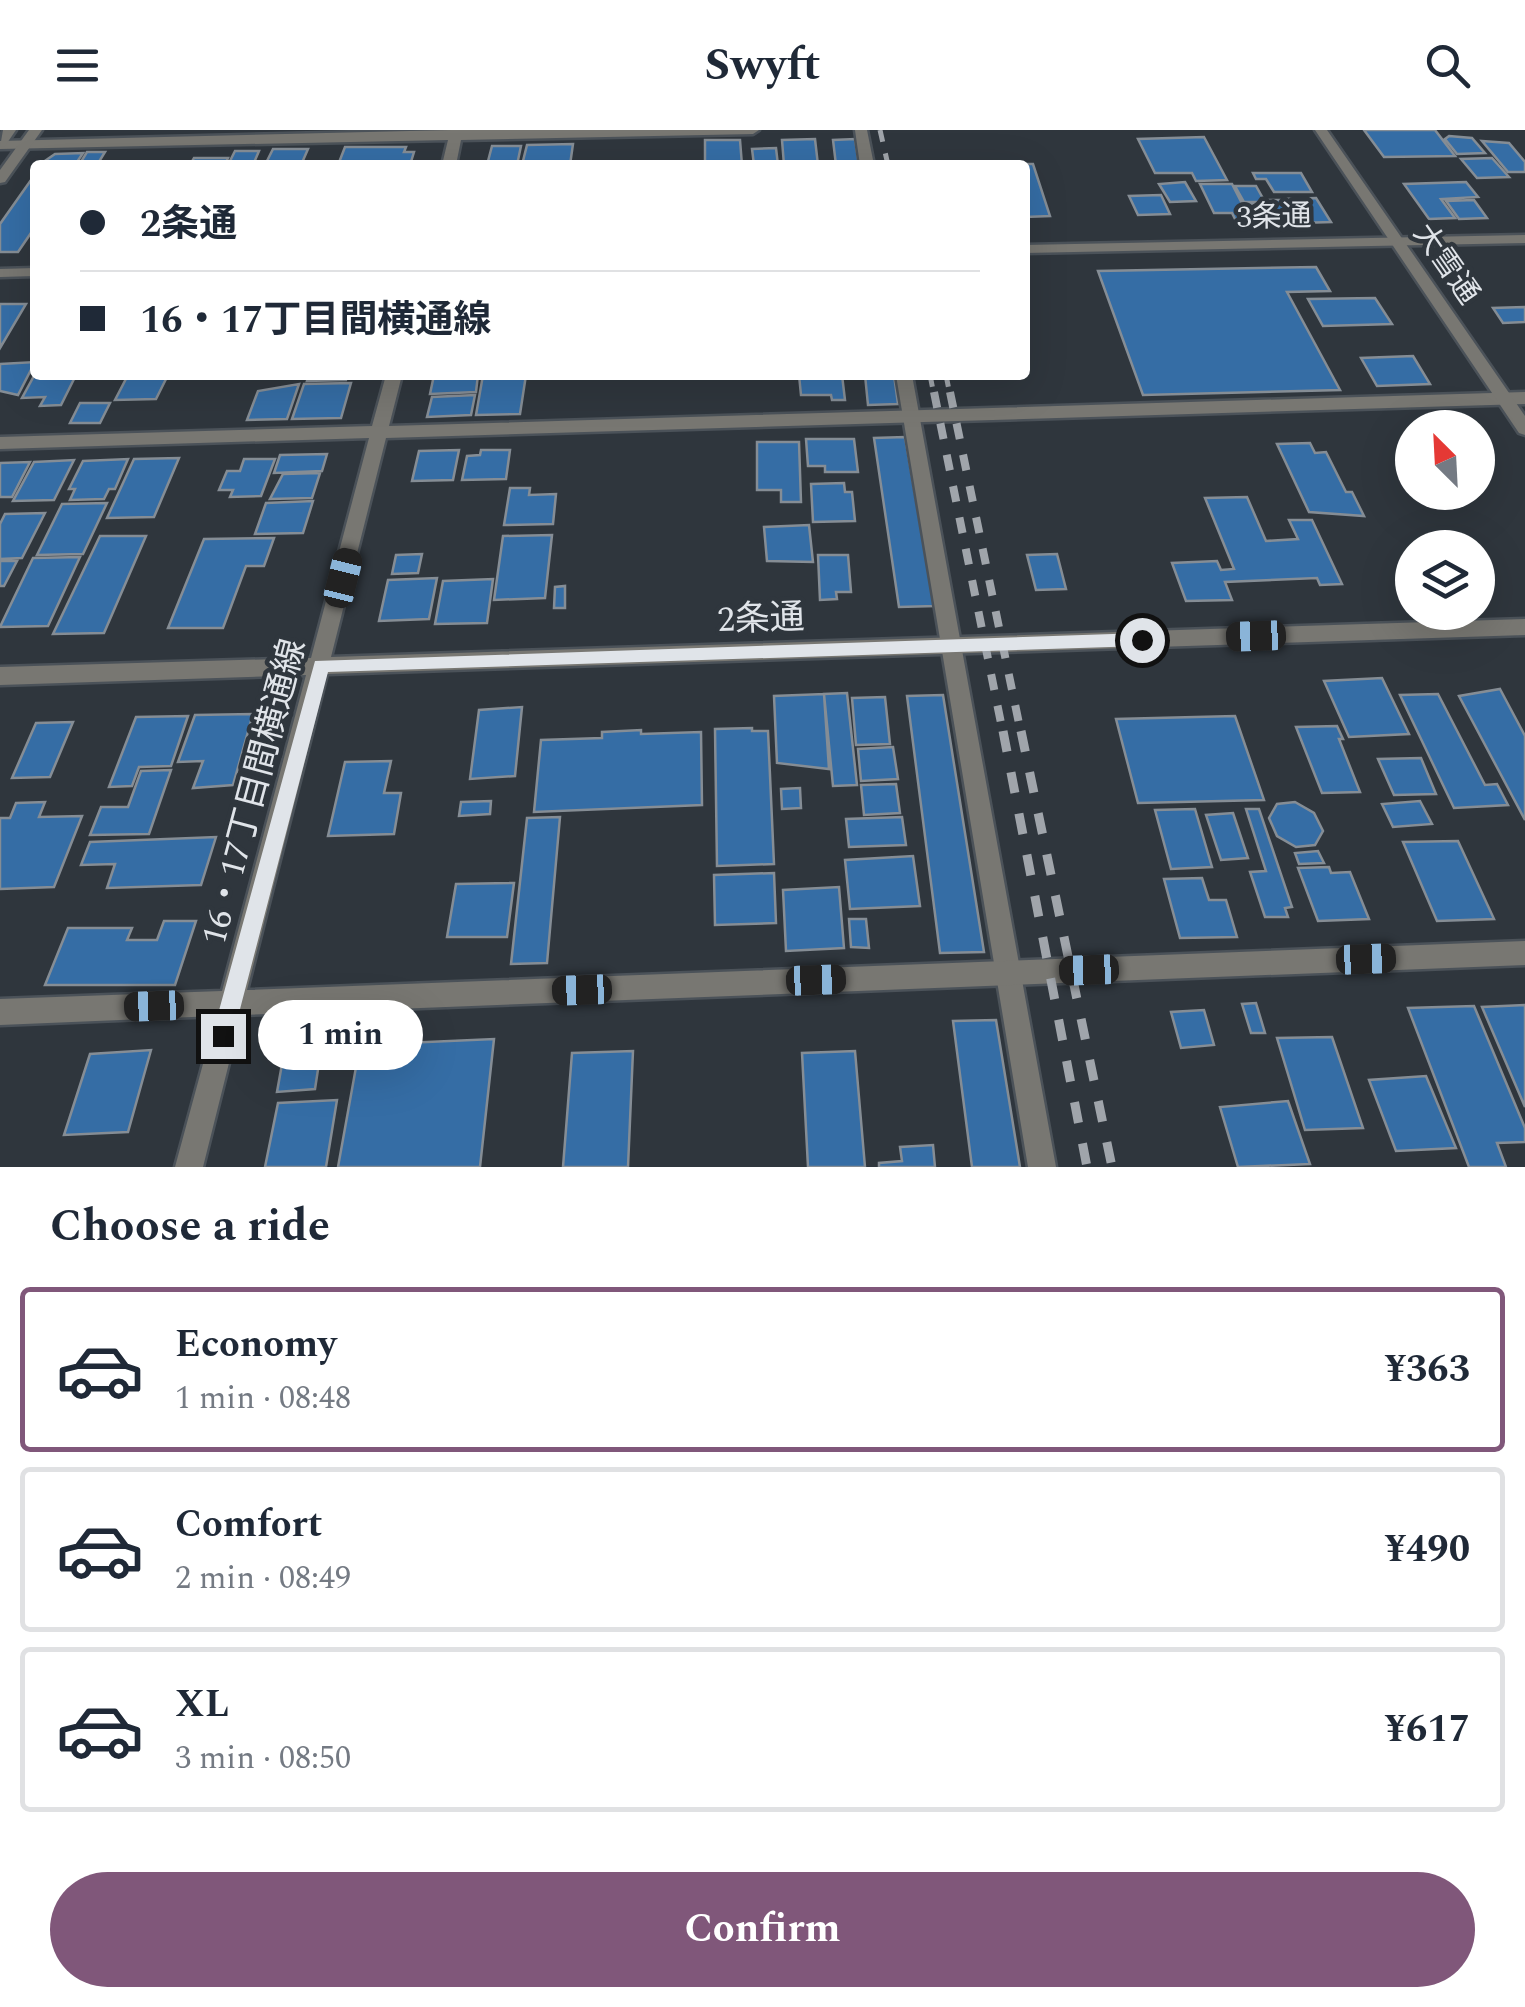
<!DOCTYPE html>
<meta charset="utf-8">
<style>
body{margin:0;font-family:Spectral,"Noto Sans JP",serif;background:#f6f6f7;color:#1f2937;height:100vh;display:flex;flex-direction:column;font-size:38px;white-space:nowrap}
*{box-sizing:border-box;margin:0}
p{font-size:32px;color:#747a83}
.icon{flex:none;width:55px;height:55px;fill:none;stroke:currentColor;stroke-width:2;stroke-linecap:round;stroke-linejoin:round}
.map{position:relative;height:1037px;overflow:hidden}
.drawer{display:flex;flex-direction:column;background:#fff;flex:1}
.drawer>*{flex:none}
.guide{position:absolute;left:30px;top:30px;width:1000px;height:220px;border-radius:10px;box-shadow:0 10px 40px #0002;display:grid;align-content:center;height:220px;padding:0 50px;background:#fff}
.needle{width:65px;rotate:336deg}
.controls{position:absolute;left:1395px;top:280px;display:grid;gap:20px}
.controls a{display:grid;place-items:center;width:100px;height:100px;border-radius:50%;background:#fff;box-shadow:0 10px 40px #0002;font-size:50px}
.end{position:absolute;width:45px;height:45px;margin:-22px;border:12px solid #e0e4e9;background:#111;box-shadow:0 0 0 5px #111}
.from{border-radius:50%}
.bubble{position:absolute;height:70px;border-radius:35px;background:#fff;box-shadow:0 10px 40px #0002;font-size:32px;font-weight:700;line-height:70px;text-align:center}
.car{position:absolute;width:30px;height:60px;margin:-30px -15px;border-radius:12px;box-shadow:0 0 8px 2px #0007;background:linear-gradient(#222 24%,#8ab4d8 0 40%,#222 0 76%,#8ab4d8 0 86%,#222 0)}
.guide b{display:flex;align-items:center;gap:35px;height:95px;font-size:38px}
.guide b+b{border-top:2px solid #e0e1e3}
.guide i{width:25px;height:25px;background:#1f2937}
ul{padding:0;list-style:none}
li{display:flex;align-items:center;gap:30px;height:165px;margin:0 20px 15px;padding:0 30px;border:5px solid #e0e1e3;border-radius:10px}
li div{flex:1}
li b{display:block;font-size:38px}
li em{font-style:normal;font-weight:700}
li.selected{border-color:#80577a}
li>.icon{width:90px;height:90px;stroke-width:1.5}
h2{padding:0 50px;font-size:45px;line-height:120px}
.cta{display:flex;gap:20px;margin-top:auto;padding:20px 50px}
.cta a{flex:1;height:115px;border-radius:60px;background:#80577a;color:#fff;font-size:40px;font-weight:700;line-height:115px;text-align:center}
header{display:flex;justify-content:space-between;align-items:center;height:130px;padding:0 50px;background:#fff;font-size:45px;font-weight:700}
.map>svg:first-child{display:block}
.building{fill:#356da5;stroke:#858d95;stroke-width:2.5}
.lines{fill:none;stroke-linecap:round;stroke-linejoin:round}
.pedestrian-casing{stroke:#4b5259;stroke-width:5}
.minor-casing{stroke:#4b5259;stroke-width:5}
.tertiary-casing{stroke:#4b5259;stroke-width:5}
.pedestrian{fill:#787772;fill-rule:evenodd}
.minor{fill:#787772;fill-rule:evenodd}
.tertiary{fill:#787772;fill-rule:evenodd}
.rail-far2{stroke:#a0a5ab;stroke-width:5;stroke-dasharray:12 12;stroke-linecap:butt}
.rail-far1{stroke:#a0a5ab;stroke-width:8;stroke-dasharray:16 16;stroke-linecap:butt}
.rail{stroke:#a0a5ab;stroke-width:9;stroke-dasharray:21 21;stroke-linecap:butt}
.route{fill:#e0e4e9}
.labels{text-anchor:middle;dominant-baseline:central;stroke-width:9;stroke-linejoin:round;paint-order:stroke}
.far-street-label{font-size:30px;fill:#e0e4e9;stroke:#2f363d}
.street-label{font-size:35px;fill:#e0e4e9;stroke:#2f363d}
</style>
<header><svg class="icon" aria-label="menu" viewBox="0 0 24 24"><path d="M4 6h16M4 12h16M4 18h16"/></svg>Swyft<svg class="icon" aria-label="search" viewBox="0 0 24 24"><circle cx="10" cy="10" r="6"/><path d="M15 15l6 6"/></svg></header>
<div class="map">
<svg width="1525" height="1037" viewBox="0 0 1525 1037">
<rect width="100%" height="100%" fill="#2f363d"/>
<path class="building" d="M1364,0H1435L1455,26L1384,27Z
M1449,6L1472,8L1485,23L1457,24L1445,9Z
M1204,7L1227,50L1196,51L1192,43H1155L1138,9Z
M815,9L818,35H784L782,10Z
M855,9L859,35H836L833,10Z
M705,10H740L742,35H705Z
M1482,11L1509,13L1525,32V42H1508Z
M573,14L570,35H522L527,15Z
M492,16H521L517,35H487Z
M345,17H406L404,22H414L410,35H338Z
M776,18L778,35H754L752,19Z
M273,19H308L301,35H265Z
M235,21H259L253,35H228Z
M87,22H105L97,35H79Z
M83,23L75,35H39L55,24Z
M194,28H228L225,35H190Z
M1492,28L1509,47L1477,48L1461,29Z
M983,34H1033L1050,86L1025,87V35Z
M1253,43H1301L1312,62H1274L1266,49H1256Z
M31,50H35V97L18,122H0V94Z
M1185,52L1196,71L1170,72L1159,54Z
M1466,52L1478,67L1441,69L1455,88L1429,89L1404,54Z
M1200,54H1232L1251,91H1236L1232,83H1214Z
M1235,56H1256L1265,72H1244Z
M1161,65L1170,84L1138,85L1129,66Z
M1316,68L1331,92L1299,93L1285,69Z
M1266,70H1280L1291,88L1254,89L1245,74L1268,73Z
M1474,70L1487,88L1459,89L1446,71Z
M1316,137L1330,161L1287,162L1340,260L1143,265L1098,141Z
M1375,168L1392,194L1323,196L1308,169Z
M0,174H26L0,218Z
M1525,177V192L1503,193L1493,178Z
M1413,226L1430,254L1377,256L1361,228Z
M35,232L18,265L0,261V234Z
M35,244V245H76L61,275L40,276L45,267L22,268Z
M128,245H168L156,269L115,270Z
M309,245H348L346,250L307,251Z
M434,245H478L476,262L430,264Z
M483,245H526L520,284L476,285Z
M799,245H842L845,270H832L831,265H801Z
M865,245H894L898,274L868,275Z
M351,253L341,288L292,289L304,254Z
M299,254L287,289L247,290L258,261Z
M475,265L471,285L427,287L432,267Z
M80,273H110L100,293H70Z
M905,307L935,476L899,477L874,308Z
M806,309H854L858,342H825V336H808Z
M757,312H799L801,372H781V360H757Z
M1310,313L1315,323L1326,322L1346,362H1352L1364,386L1309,382L1277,314Z
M459,320L453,350L412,351L419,321Z
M481,320H510L506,349L462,350L467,326L480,325Z
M327,324L322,341L274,343L280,325Z
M179,328L154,387L107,388L134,329Z
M128,329L115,359H109L104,369L70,370L75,359H69L83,331Z
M244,329H275L261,366L230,367L233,360H219L227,341H240Z
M74,330L54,370L13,371L34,332Z
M30,332L12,367H0V333Z
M320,343L312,368L270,369L283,344Z
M844,353L845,362H852L855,391L813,392L811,354Z
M510,358H530L529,365L556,364L553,394L504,395Z
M1247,367L1266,411L1298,409L1289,390H1312L1342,454L1320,455L1317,448L1225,452L1232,470L1186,471L1172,433L1217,431L1221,440L1234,439L1205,368Z
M313,371L303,403L255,404L266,373Z
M107,373L83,424L37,425L62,374Z
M45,383L22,428L0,429V394L5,384Z
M809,395L813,432L767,431L764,397Z
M552,405L545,468L494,470L503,406Z
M100,406H146L104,503L53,504Z
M274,408L264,436H246L223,498H168L204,409Z
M422,424L418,443L392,444L396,425Z
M1057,424L1066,459L1036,460L1027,425Z
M818,425H848L851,462H836L837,469L820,470Z
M80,427L48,496L0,497L33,428Z
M0,431H17L4,456H0Z
M437,448L429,489L379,491L388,450Z
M493,449L487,493L435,494L443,451Z
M565,456V478H554L555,457Z
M1382,548L1409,604L1349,607L1324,551Z
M1500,559L1525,606V690L1459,566Z
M847,563L857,655L833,656L824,564Z
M824,564L829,639L777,633L774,566Z
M1438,564L1485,655L1497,654L1508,675L1454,678L1400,565Z
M943,565L984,822L940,823L907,566Z
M885,567L890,614L856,615L852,568Z
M522,577L515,646L470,649L479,580Z
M253,584L233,655L193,658L203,631L178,632L195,585Z
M188,586L171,636L139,637L132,656L109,657L136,587Z
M1235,586L1264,670L1138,673L1116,589Z
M73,592L50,647L12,648L36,593Z
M1337,596L1343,609H1339L1360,662L1322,663L1296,597Z
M752,598V601H768L774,734L717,736L715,599Z
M641,600V604L701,602L702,675L534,682L541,610L602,608V602Z
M893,617L898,649L861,651L858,619Z
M1421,628L1436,664L1394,665L1378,629Z
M391,631L384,663H401L394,704L328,706L345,632Z
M171,640L149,704L90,705L101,677H128L141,641Z
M896,654L900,683L864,685L861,655Z
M800,658L801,678L782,679L781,659Z
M491,671L490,684L459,686L461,672Z
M1420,671L1432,694L1393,697L1382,674Z
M45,672L39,687L82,686L54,757L0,759V688H10L16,673Z
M1295,672L1314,683L1323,701L1315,715L1296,717L1277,706L1269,688L1277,674Z
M1195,679L1212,737L1171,739L1155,680Z
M1246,679H1259L1292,777L1285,778L1288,787H1265L1250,742L1266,741Z
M1233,683L1248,728L1221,730L1206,685Z
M560,687L547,833L511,834L527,688Z
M902,687L906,715L849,717L846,689Z
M216,707L201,755L107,758L115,734L81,735L90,712Z
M1458,711L1494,789L1437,791L1403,712Z
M1318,721L1324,733L1299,734L1295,723Z
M913,726L920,776L850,779L845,730Z
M1329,737L1331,743L1350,742L1369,789L1318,791L1298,738Z
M774,743L776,793L715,795L714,745Z
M1202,748L1209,770H1226L1237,807L1180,808L1164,749Z
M514,753L507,807H447L456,754Z
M839,757L844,818L786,821L783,760Z
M849,789H866L869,818L851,817Z
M164,791H196L175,855H45L68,798H132L127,810H157Z
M1256,873L1265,903H1251L1242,874Z
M1525,875V977L1482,877Z
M1474,876L1525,998V1012L1497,1013L1506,1037H1469L1408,878Z
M1204,880L1214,915L1181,918L1171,882Z
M996,890L1020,1037H972L953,891Z
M1332,907L1363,998L1305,1000L1277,908Z
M494,909L480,1037H338L360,915Z
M151,920L128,1002L64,1005L90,924Z
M321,920L315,959L277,962L284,923Z
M633,921L628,1037H563L572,923Z
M855,921L865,1037H808L802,923Z
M1426,946L1456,1018L1396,1021L1369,950Z
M337,970L326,1037H265L278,973Z
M1288,971L1310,1034L1238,1037L1220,977Z
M933,1015L935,1037H879V1033L902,1031L900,1017Z"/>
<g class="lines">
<g class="pedestrian-casing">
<path id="pedestrian" d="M855,0H867L874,35H860Z
M896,245H912L1056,1037H1028Z"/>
</g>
<g class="minor-casing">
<path id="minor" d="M451,0H759L753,4L461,10L456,35H442L448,10L0,19V11Z
M1525,105V113L1025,123V115Z
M35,138V146L0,147V139Z
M386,245H402L389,296L1525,262V274L386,308L331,527L1525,489V505L327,544L247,860L1525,811V835L241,885L203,1037H175L216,886L0,895V869L222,861L306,545L0,555V537L311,528L369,308L0,319V307L372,296Z"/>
</g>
<g class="tertiary-casing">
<path id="tertiary" d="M3,0H16L5,16L0,17Z
M29,0H42L5,52L0,53V40Z
M1315,0H1327L1525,286V305L1519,303Z"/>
</g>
<use href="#pedestrian" class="pedestrian"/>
<use href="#minor" class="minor"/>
<use href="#tertiary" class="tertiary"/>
<path class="rail-far2" d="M880,0L888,35
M930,245L934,265
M946,245L950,265"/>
<path class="rail-far1" d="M934,262L1003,603
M950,262L1021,603"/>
<path class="rail" d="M1003,601L1087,1037
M1021,601L1112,1037"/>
</g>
<path class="route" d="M1142,503L1150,510L1142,516L328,542L233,906L230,913H215L212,906L315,531Z"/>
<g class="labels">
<g class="far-street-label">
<text transform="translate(1274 87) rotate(-1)">3条通</text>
<text transform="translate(1446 134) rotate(55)">大雪通</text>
</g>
<g class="street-label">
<text transform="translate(761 489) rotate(-2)">2条通</text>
<text transform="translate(254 662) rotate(-75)">16・17丁目間横通線</text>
</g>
</g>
</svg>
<div class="controls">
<a><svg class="needle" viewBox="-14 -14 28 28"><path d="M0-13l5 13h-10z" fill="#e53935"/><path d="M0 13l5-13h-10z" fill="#747a83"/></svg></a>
<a><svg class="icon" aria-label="layers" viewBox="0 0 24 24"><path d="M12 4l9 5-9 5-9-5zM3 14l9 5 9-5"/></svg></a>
</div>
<i class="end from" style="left:1142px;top:510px"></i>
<i class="end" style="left:223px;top:906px"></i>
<div class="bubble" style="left:258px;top:870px;width:165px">1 min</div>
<i class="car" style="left:343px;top:448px;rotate:14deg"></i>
<i class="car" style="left:1256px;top:506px;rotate:268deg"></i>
<i class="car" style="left:1366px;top:829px;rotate:88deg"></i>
<i class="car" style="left:1089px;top:840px;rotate:268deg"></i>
<i class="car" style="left:816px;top:850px;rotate:88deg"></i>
<i class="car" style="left:582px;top:860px;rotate:268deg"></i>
<i class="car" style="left:154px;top:876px;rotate:268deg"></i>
<div class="guide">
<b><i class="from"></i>2条通</b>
<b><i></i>16・17丁目間横通線</b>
</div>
</div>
<section class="drawer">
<h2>Choose a ride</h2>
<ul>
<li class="selected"><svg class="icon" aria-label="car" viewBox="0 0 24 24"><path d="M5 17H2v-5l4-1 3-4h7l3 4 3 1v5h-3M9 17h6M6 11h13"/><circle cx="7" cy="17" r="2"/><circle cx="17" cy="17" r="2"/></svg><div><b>Economy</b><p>1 min · 08:48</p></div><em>¥363</em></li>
<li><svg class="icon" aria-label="car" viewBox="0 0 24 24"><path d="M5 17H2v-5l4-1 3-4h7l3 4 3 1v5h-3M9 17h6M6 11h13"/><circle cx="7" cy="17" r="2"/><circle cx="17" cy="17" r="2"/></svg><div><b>Comfort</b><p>2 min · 08:49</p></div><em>¥490</em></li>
<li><svg class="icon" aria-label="car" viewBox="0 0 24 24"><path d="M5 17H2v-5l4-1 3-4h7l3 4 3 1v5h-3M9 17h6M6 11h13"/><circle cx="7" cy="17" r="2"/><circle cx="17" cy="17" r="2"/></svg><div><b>XL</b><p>3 min · 08:50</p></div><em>¥617</em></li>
</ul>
<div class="cta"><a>Confirm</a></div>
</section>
